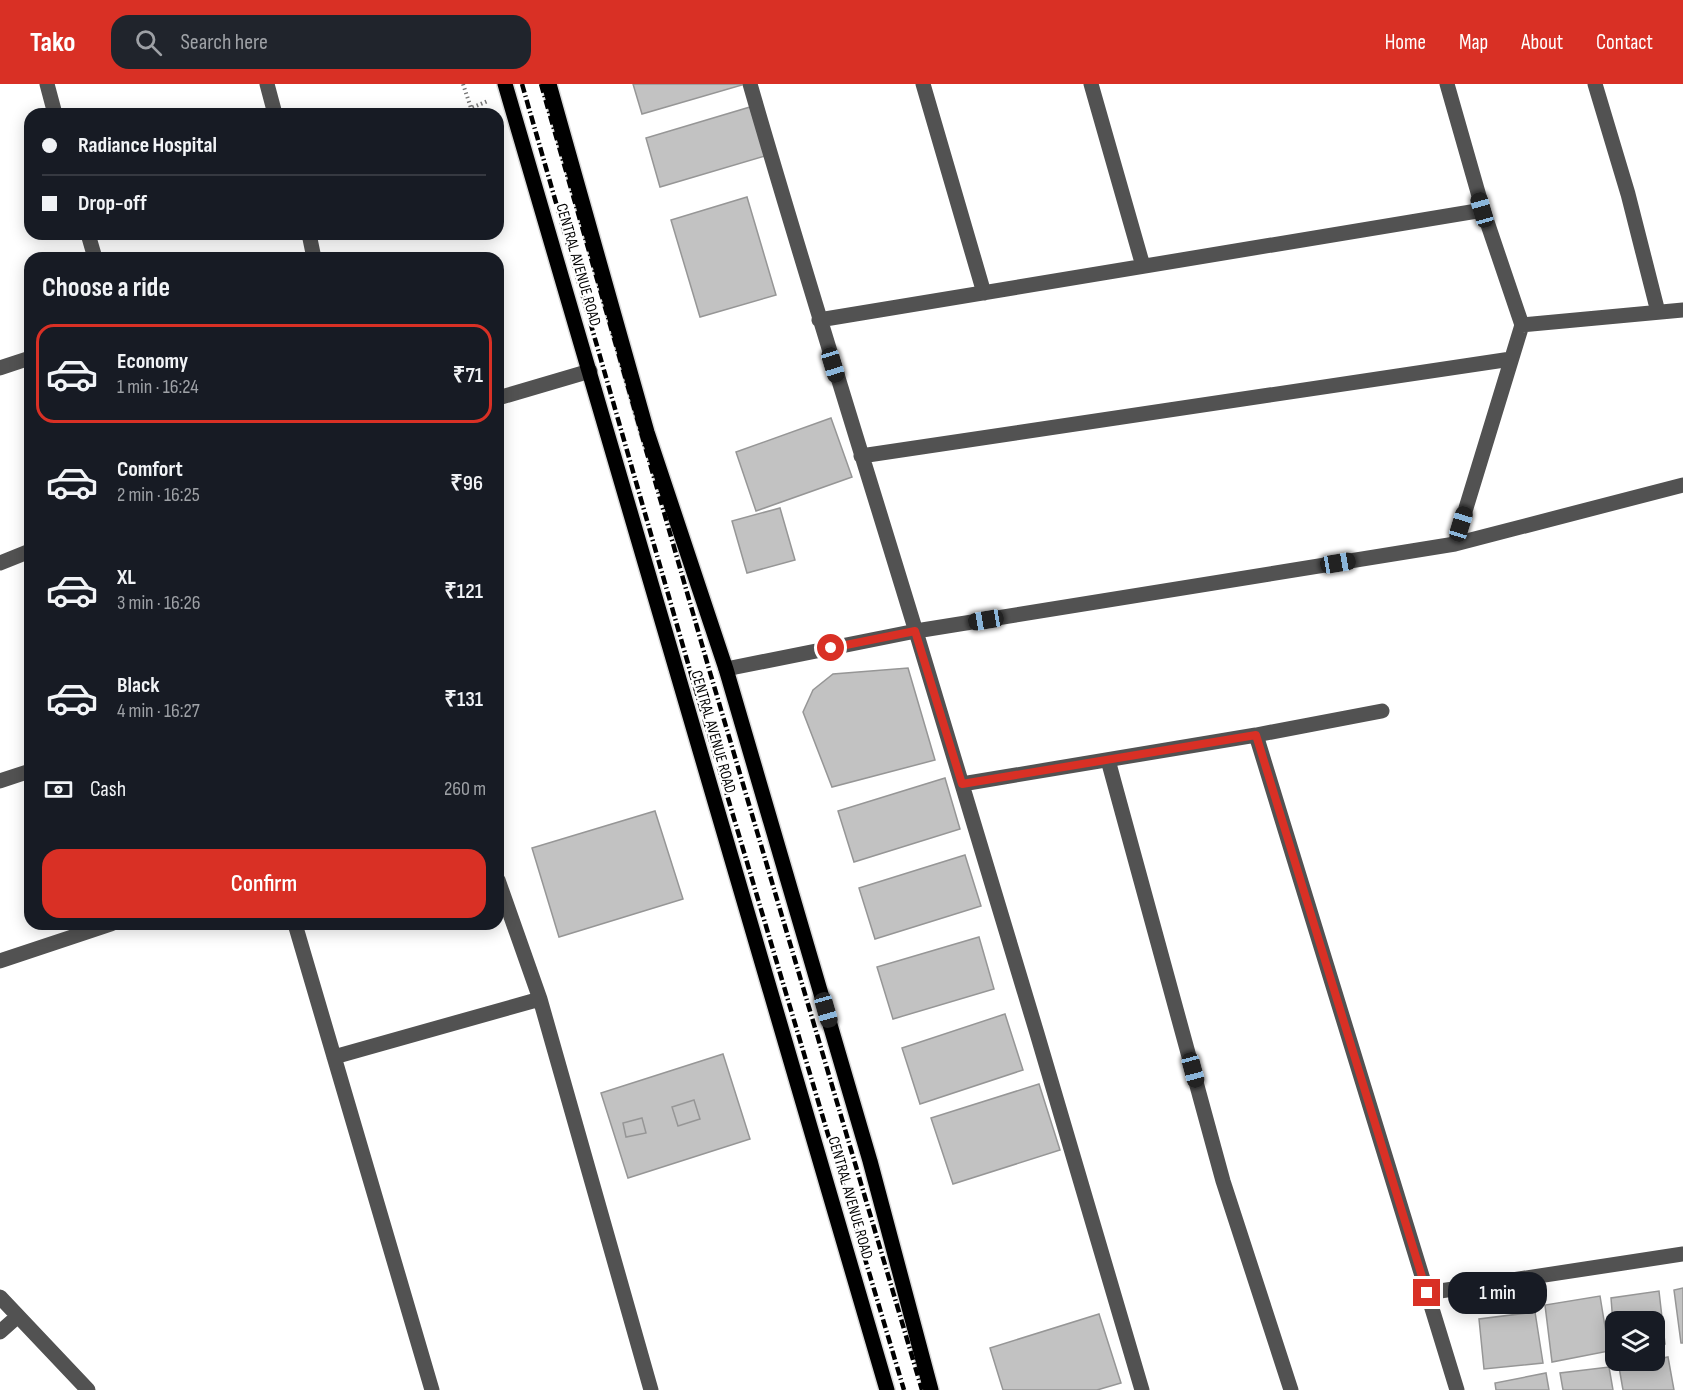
<!DOCTYPE html>
<meta charset="utf-8">
<style>
body{margin:0;font-family:"Sofia Sans Condensed",sans-serif;background:#20242c;color:#f1f3f6;height:100vh;display:flex;flex-direction:column;font-size:22px;white-space:nowrap}
*{box-sizing:border-box;margin:0}
p{font-size:20px;color:#9ea1a6}
.icon{flex:none;width:33px;height:33px;fill:none;stroke:currentColor;stroke-width:2;stroke-linecap:round;stroke-linejoin:round}
.map{position:relative;flex:1;overflow:hidden}
.panel{position:absolute;left:24px;top:168px;width:480px;height:678px;display:flex;flex-direction:column;background:#171b24;border-radius:18px;box-shadow:0 3px 15px #0003}
.panel>*{flex:none}
.hud{position:absolute;left:24px;top:24px;width:480px;height:132px;border-radius:18px;box-shadow:0 3px 15px #0003;display:grid;align-content:center;height:132px;padding:0 18px;background:#171b24}
.tools{position:absolute;left:1605px;top:1227px;display:grid;gap:12px}
.tools a{display:grid;place-items:center;width:60px;height:60px;border-radius:12px;background:#171b24;box-shadow:0 3px 15px #0003;font-size:30px}
.end{position:absolute;width:27px;height:27px;margin:-14px;border:8px solid #d93025;background:#fff;box-shadow:0 0 0 3px #fff}
.from{border-radius:50%}
.bubble{position:absolute;height:42px;border-radius:18px;background:#171b24;box-shadow:0 3px 15px #0003;font-size:20px;font-weight:600;line-height:42px;text-align:center}
.car{position:absolute;width:18px;height:36px;margin:-18px -9px;border-radius:8px;box-shadow:0 0 4px 2px #0007;background:linear-gradient(#222 24%,#8ab4d8 0 40%,#222 0 76%,#8ab4d8 0 86%,#222 0)}
.hud b{display:flex;align-items:center;gap:21px;height:57px;font-size:22px}
.hud b+b{border-top:2px solid #363941}
.hud i{width:15px;height:15px;background:#f1f3f6}
ul{padding:0;list-style:none}
li{display:flex;align-items:center;gap:18px;height:99px;margin:0 12px 9px;padding:0 6px;border:3px solid transparent;border-radius:18px}
li div{flex:1}
li b{display:block;font-size:22px}
li em{font-style:normal;font-weight:600}
li.selected{border-color:#d93025}
li>.icon{width:54px;height:54px;stroke-width:1.5}
h2{padding:0 18px;font-size:27px;line-height:72px}
.pay{display:flex;align-items:center;gap:15px;height:66px;padding:0 18px;font-size:22px}
.pay p{margin-inline-start:auto}
.cta{display:flex;gap:12px;margin-top:auto;padding:12px 18px}
.cta a{flex:1;height:69px;border-radius:18px;background:#d93025;color:#fff;font-size:24px;font-weight:600;line-height:69px;text-align:center}
header{display:flex;align-items:center;gap:36px;box-sizing:border-box;height:84px;padding:0 30px;background:#d93025;color:#fff}
header strong{font-size:28px}
nav{display:flex;gap:33px;margin-inline-start:auto;font-size:21px}
.search{width:420px;height:54px;background:#20242c;display:flex;align-items:center;gap:15px;box-sizing:border-box;padding:0 21px;border-radius:18px;color:#9ea1a6;font-size:22px}
.map>svg:first-child{display:block}
.building{fill:#c2c2c2;stroke:#969696;stroke-width:1.5}
.lines{fill:none;stroke-linecap:round;stroke-linejoin:round}
.major-casing{stroke:#dbdbdb;stroke-width:18}
.path{stroke:#747474;stroke-width:4;stroke-dasharray:1.5 3;stroke-linecap:butt}
.minor{stroke:#525252;stroke-width:15}
.major{stroke:#000;stroke-width:15}
.rail{stroke:#000;stroke-width:4.5;stroke-dasharray:9 3 1.5 3;stroke-linecap:butt}
.route{stroke:#d93025;stroke-width:8}
.labels{text-anchor:middle;dominant-baseline:central;stroke-width:4.5;stroke-linejoin:round;paint-order:stroke}
.street-label{font-size:16px;fill:#000;stroke:#fff}
</style>
<header>
<strong>Tako</strong>
<div class="search"><svg class="icon" aria-label="search" viewBox="0 0 24 24"><circle cx="10" cy="10" r="6"/><path d="M15 15l6 6"/></svg>Search here</div>
<nav><a>Home</a><a>Map</a><a>About</a><a>Contact</a></nav>
</header>
<div class="map">
<svg width="1683" height="1306" viewBox="0 0 1683 1306">
<rect width="100%" height="100%" fill="#fff"/>
<path class="building" d="M633,0H742V1L642,30Z
M750,23L765,72L660,103L646,54Z
M747,113L776,211L700,233L671,136Z
M831,334L852,393L756,427L736,368Z
M780,424L795,476L747,489L732,437Z
M908,584L935,676L832,703L803,628L813,606L833,590Z
M945,694L960,745L854,778L838,727Z
M655,727L683,815L559,853L532,764Z
M965,771L981,822L875,855L859,804Z
M979,853L994,905L893,935L877,883Z
M1005,930L1023,986L920,1020L902,964Z
M723,970L750,1055L628,1094L601,1009Z
M1039,1000L1060,1066L953,1100L931,1034Z
M694,1016L700,1035L678,1042L672,1023Z
M642,1034L646,1049L626,1053L623,1039Z
M1683,1204V1259H1681L1674,1206Z
M1659,1207L1665,1260L1654,1261V1238H1616L1615,1265L1611,1214Z
M1600,1212L1609,1267L1552,1278L1545,1221Z
M1535,1228L1543,1279L1484,1285L1479,1235Z
M1099,1230L1121,1299L1097,1306H1003L990,1264Z
M1668,1273L1674,1306H1623L1619,1283Z
M1609,1283L1613,1306H1563L1560,1289Z
M1546,1289L1549,1306H1496L1495,1299Z"/>
<g class="lines">
<g class="major-casing">
<path id="major" d="M505,0L887,1306
M549,0L647,348L726,585L807,862L870,1077L931,1306"/>
</g>
<path class="path" d="M463,0L471,24L488,17"/>
<path class="minor" d="M47,0L55,30
M267,0L275,30
M750,0C803,184 861,367 917,551C993,802 1069,1054 1142,1306
M923,0L984,209
M1091,0L1143,182
M1447,0L1483,126L1522,241
M1595,0L1628,110L1658,228
M88,150L95,174
M309,150L314,174
M819,236L1483,126
M0,284L30,274
M498,314L590,287
M861,372L1511,275
M1455,460L1522,241L1683,226
M0,479L30,467
M726,585L916,547L1455,460L1683,401
M1256,651L1457,1306
M1108,676L1223,1097L1291,1306
M0,697L30,687
M962,700L1256,651L1382,627
M498,796L540,915L651,1306
M295,840L432,1306
M0,877L111,840
M334,973L540,915
M1427,1209L1683,1170
M0,1213L88,1306
M0,1248L18,1232"/>
<use href="#major" class="major"/>
<path class="rail" d="M522,0L691,590L904,1306
M541,0L709,585L922,1306"/>
</g>
<g class="lines">
<path class="route" d="M831,564L915,547L962,700L1256,651L1427,1209"/>
</g>
<g class="labels">
<g class="street-label">
<text transform="translate(578 181) rotate(74)">CENTRAL AVENUE ROAD</text>
<text transform="translate(713 648) rotate(74)">CENTRAL AVENUE ROAD</text>
<text transform="translate(850 1114) rotate(74)">CENTRAL AVENUE ROAD</text>
</g>
</g>
</svg>
<div class="tools">
<a><svg class="icon" aria-label="layers" viewBox="0 0 24 24"><path d="M12 4l9 5-9 5-9-5zM3 14l9 5 9-5"/></svg></a>
</div>
<i class="end from" style="left:831px;top:564px"></i>
<i class="end" style="left:1427px;top:1209px"></i>
<div class="bubble" style="left:1448px;top:1188px;width:99px">1 min</div>
<i class="car" style="left:1482px;top:126px;rotate:344deg"></i>
<i class="car" style="left:833px;top:281px;rotate:163deg"></i>
<i class="car" style="left:1461px;top:440px;rotate:17deg"></i>
<i class="car" style="left:1338px;top:479px;rotate:81deg"></i>
<i class="car" style="left:986px;top:536px;rotate:261deg"></i>
<i class="car" style="left:826px;top:926px;rotate:164deg"></i>
<i class="car" style="left:1193px;top:986px;rotate:165deg"></i>
<div class="hud">
<b><i class="from"></i>Radiance Hospital</b>
<b><i></i>Drop-off</b>
</div>
<section class="panel">
<h2>Choose a ride</h2>
<ul>
<li class="selected"><svg class="icon" aria-label="car" viewBox="0 0 24 24"><path d="M5 17H2v-5l4-1 3-4h7l3 4 3 1v5h-3M9 17h6M6 11h13"/><circle cx="7" cy="17" r="2"/><circle cx="17" cy="17" r="2"/></svg><div><b>Economy</b><p>1 min · 16:24</p></div><em>₹71</em></li>
<li><svg class="icon" aria-label="car" viewBox="0 0 24 24"><path d="M5 17H2v-5l4-1 3-4h7l3 4 3 1v5h-3M9 17h6M6 11h13"/><circle cx="7" cy="17" r="2"/><circle cx="17" cy="17" r="2"/></svg><div><b>Comfort</b><p>2 min · 16:25</p></div><em>₹96</em></li>
<li><svg class="icon" aria-label="car" viewBox="0 0 24 24"><path d="M5 17H2v-5l4-1 3-4h7l3 4 3 1v5h-3M9 17h6M6 11h13"/><circle cx="7" cy="17" r="2"/><circle cx="17" cy="17" r="2"/></svg><div><b>XL</b><p>3 min · 16:26</p></div><em>₹121</em></li>
<li><svg class="icon" aria-label="car" viewBox="0 0 24 24"><path d="M5 17H2v-5l4-1 3-4h7l3 4 3 1v5h-3M9 17h6M6 11h13"/><circle cx="7" cy="17" r="2"/><circle cx="17" cy="17" r="2"/></svg><div><b>Black</b><p>4 min · 16:27</p></div><em>₹131</em></li>
</ul>
<div class="pay"><svg class="icon" aria-label="cash" viewBox="0 0 24 24"><path d="M3 7h18v10H3z"/><circle cx="12" cy="12" r="2"/></svg>Cash<p>260 m</p></div>
<div class="cta"><a>Confirm</a></div>
</section>
</div>
